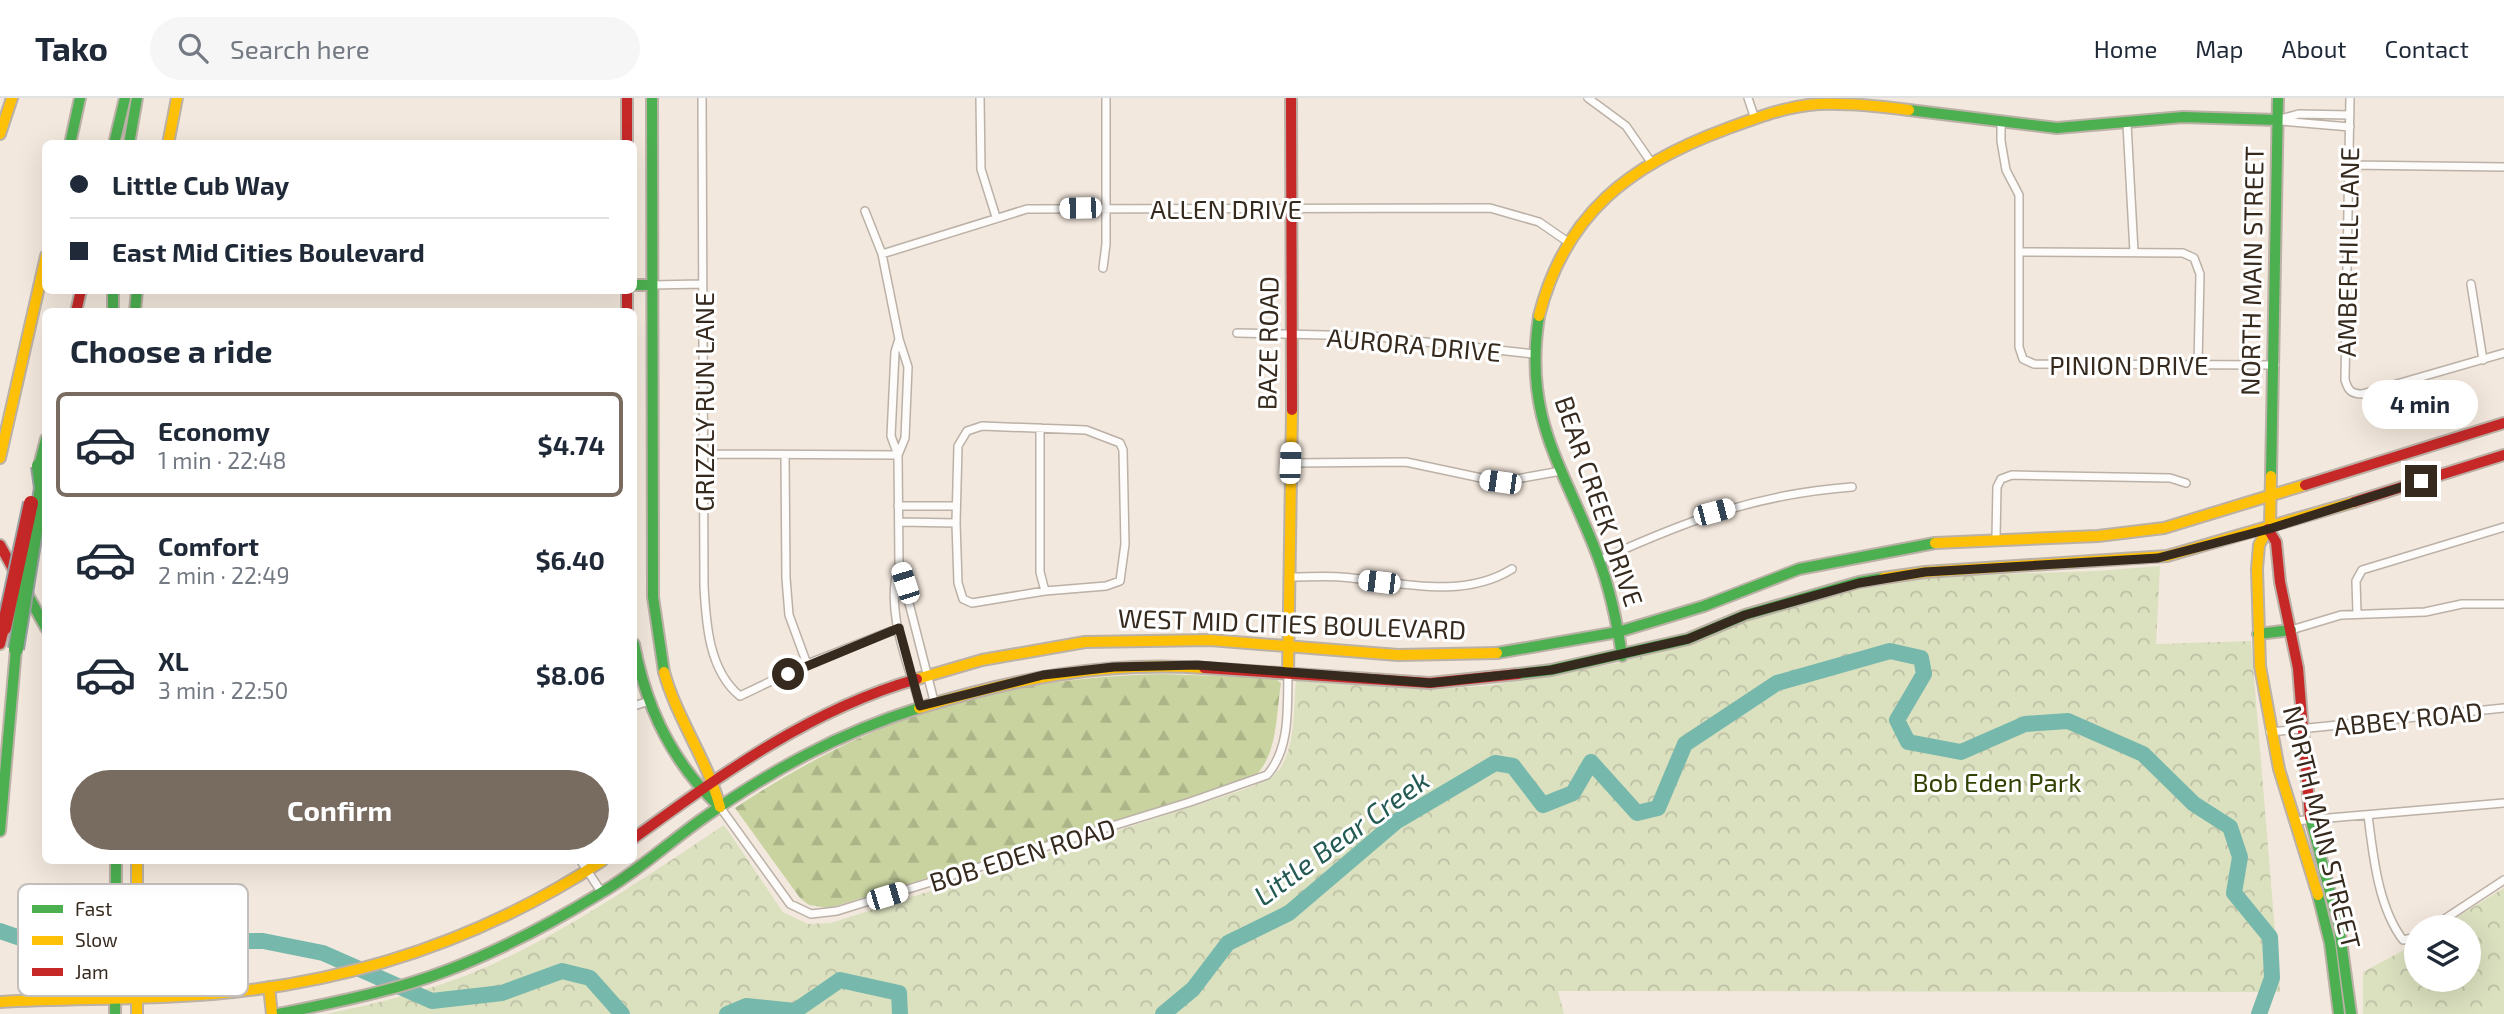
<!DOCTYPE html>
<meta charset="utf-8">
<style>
body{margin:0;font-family:"Exo 2",sans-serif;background:#f6f6f7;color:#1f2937;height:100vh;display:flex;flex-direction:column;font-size:26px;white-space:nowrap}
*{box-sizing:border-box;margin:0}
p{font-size:23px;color:#747a83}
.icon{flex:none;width:38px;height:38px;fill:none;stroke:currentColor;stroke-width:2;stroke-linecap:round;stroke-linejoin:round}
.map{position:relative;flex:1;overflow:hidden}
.drawer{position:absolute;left:42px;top:210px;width:595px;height:556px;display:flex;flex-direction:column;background:#fff;border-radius:10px;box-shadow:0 7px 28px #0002}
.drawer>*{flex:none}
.hud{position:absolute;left:42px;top:42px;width:595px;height:154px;border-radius:10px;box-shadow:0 7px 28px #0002;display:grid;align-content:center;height:154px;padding:0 28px;background:#fff}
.buttons{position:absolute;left:2404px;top:817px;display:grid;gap:14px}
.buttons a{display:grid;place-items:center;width:77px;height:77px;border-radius:50%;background:#fff;box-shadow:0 7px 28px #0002;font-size:35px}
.end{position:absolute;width:32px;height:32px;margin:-16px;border:9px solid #362a1e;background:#fff;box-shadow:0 0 0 4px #fff}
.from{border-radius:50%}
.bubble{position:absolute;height:49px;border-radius:24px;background:#fff;box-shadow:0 7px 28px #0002;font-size:23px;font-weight:700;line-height:49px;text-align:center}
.car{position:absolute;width:21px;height:42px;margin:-21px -10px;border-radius:9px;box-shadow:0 0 5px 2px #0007;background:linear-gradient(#fff 24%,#345 0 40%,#fff 0 76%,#345 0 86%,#fff 0)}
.hud b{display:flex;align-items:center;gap:24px;height:66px;font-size:26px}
.hud b+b{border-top:2px solid #e0e1e3}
.hud i{width:18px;height:18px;background:#1f2937}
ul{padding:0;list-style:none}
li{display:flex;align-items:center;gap:21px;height:105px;margin:0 14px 10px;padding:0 14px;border:4px solid transparent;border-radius:10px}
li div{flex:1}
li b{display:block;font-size:26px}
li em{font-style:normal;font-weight:700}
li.active{border-color:#786c61}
li>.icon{width:63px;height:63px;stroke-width:1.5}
h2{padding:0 28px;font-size:32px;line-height:84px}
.cta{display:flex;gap:14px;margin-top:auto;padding:14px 28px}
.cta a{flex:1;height:80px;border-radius:42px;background:#786c61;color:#fff;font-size:28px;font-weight:700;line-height:80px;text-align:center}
header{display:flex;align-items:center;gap:42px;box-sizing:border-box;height:98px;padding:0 35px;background:#fff;border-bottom:2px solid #e0e1e3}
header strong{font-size:33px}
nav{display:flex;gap:38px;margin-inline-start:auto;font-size:24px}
.search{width:490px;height:63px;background:#f6f6f7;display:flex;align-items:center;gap:18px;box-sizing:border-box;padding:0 24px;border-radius:38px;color:#747a83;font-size:26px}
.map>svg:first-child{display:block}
.forest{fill:url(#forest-firs)}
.park{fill:url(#park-crowns)}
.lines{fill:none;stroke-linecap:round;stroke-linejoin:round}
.stream{stroke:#76b8ac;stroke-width:2.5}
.river{stroke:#76b8ac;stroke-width:16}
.street-casing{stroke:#bbb1a7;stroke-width:10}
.fast-casing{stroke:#bbb1a7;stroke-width:14}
.slow-casing{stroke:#bbb1a7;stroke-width:14}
.jam-casing{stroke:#bbb1a7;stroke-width:14}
.street{stroke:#fdfcfa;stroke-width:7}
.fast{stroke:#4caf50;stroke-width:10}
.slow{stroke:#ffc107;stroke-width:10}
.jam{stroke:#c62828;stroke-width:10}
.fast-bridge-casing{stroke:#9ca2a4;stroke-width:18;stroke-linecap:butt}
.jam-bridge-casing{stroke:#9ca2a4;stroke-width:18;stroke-linecap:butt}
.fast-bridge{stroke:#4caf50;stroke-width:14}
.jam-bridge{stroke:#c62828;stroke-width:14}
.route{stroke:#362a1e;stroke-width:9}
.labels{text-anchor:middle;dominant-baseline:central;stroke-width:6;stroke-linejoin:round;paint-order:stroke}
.street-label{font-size:26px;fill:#362a1e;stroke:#fff}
.park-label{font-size:26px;fill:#304100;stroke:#fff}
.water-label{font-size:28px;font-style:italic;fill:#235a53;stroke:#fff}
.key{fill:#fff;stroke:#c3bfbc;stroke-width:2}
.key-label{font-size:19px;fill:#362a1e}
</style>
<header>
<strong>Tako</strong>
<div class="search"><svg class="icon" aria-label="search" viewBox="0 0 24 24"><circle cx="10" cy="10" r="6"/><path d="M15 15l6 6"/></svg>Search here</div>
<nav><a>Home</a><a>Map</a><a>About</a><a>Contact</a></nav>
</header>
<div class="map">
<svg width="2504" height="916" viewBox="0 0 2504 916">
<defs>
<pattern id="forest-firs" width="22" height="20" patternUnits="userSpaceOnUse" patternTransform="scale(1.75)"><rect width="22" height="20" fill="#c8d39f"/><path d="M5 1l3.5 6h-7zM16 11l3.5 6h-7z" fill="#acb588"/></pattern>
<pattern id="park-crowns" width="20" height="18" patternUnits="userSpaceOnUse" patternTransform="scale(1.75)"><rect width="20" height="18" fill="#dbe0bf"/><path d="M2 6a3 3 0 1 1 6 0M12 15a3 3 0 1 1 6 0" fill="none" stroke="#bdc0a4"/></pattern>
</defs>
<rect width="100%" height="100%" fill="#f3e8dd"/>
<path class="forest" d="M1161,576L1274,580L1281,585C1276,616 1278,653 1257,676L1183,703L829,810L809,807L800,800L735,710C874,618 993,581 1161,576Z"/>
<path class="park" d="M2160,468L2156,546L2251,543L2280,894L1558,893L1564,916H326C383,904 442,890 495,865C576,828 650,776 724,727L783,814L808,826L831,825L1240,693C1250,689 1261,685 1271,679C1297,662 1293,610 1296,583L1430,592L1493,587L1623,564L1695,542L1746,522L1860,489L1926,478L2097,473Z
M2504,790V916H2363V874L2417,845V882H2469V830L2441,829Z"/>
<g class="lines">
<path class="stream" d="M207,861L208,844"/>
<path class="river" d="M0,833L38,846L263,843L323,855L432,903L502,895L562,873L590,880L622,916
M727,916L746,908L795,913L840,882L899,895L900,916
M1163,916L1193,891L1228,845L1289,815L1397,723L1495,665L1513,668L1543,707L1573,695L1591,664L1637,715L1658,710L1685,646L1777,585L1890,553L1921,560L1924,576L1897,622L1908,644L1961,654L2025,626L2068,623L2143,656L2194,706L2230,729L2240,759L2234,795L2270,839L2272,880L2259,916"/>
<g class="street-casing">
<path id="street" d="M702,0L704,488C706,526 709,573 740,598L807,566L899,530
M980,0L981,71L996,119
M1588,0L1626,28L1651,64
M1748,0L1755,21
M2350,0L2345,282C2348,292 2351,296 2362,296L2504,255
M2277,22L2299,16L2350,17
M2281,23L2350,29
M2001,26V43L2006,72L2019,97V249L2023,261L2034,266L2275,267
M2127,26L2134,154
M2349,67L2504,69
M865,113L882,156L899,241L908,269L905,340L898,357
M2021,154L2183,155L2194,160L2200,176L2198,267
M882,156L1027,111L1490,110L1539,124L1568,144
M1103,170L1106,146V0
M2471,186L2483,262
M651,187L702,186
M1237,235L1371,238L1534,256
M899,241L895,254L891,338L898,357L899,466L934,603
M982,328L1086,332L1120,345L1123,352L1125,446L1120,483L1106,488L1045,493L972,505L963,501L958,485L956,425L958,348L967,333Z
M1040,330V474L1045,493
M702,356L898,357
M785,357L786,480L789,517L807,566
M1290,365L1406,364L1500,384L1561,373
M898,408H956
M899,424L956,425
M1996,440L1997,389L2001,381L2012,377L2170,380L2186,385
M1600,462C1686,423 1756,396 1852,389
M899,467C884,512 908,564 920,608
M1291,479C1307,479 1324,478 1340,479C1395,483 1461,503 1512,471
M2357,515L2356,483L2362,472L2504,429
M2291,532L2341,517L2425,514L2462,506H2504
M634,608L649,603
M2270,634L2504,610
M720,709L790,806L811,816L837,813L1190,704L1267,677C1291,650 1287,608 1288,575
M2368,717C2373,757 2378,809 2403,842L2417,839
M2294,723L2504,705
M581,763L602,795
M2431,830L2504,782"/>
</g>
<g class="fast-casing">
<path id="fast" d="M652,0L653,499L664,574
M1909,12L2057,30L2183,19L2277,22
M70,46L80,0
M114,46L125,0
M129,46L137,0
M634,187H651
M113,192V214
M135,214L137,192
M1539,218C1523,322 1563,367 1598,459C1610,491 1617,524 1622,558
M39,368L46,341
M2271,378L2278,0
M25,492L46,530
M2258,536L2291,532
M634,546C646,610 672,665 720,709
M1497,555L1618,534L1704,508L1799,471L1935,445
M1518,576L1551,572L1688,541L1745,517L1859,484L1883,480
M2310,719L2339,828L2351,916
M0,733L16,551
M2318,797L2330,845L2339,916
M115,916L116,763
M278,916C313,909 348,902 382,893C459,874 532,837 599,796C636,775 668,745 702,721C770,673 839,635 919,610"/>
</g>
<g class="slow-casing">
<path id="slow" d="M0,36L12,0
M168,46L177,0
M1539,218C1565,115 1631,66 1726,31C1756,20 1786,8 1819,6C1849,5 1879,8 1909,12
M0,360L46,158
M2271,378L2270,427L2259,447L2257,471L2260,568L2279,671L2318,797
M1935,445L2098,438L2164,430L2305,387
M1883,480L1925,474L2167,458L2354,404
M664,574C677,621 707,661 720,709
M1288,575L1292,312
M917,581L982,562L1085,544L1210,542L1398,557L1497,555
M919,610C1012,581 1105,563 1204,570
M137,763V916
M269,889L272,916
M0,904C71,900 142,902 213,896C354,884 484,840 602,763"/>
</g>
<g class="jam-casing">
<path id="jam" d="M627,0V46
M1291,0L1292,312
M627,192V214
M76,214L81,192
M2305,387L2504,325
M2354,404L2504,357
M2268,431L2276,444L2280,484L2298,570L2310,719
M0,447L17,478
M0,546L4,530
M1204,570L1430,585L1518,576
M634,740C722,676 811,611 917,581"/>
</g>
<use href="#street" class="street"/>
<use href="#fast" class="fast"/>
<use href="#slow" class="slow"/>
<use href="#jam" class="jam"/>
<g class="fast-bridge-casing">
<path id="fast-bridge" d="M16,551L42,390L39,368"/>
</g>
<g class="jam-bridge-casing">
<path id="jam-bridge" d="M4,530L31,405"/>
</g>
<use href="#fast-bridge" class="fast-bridge"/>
<use href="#jam-bridge" class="jam-bridge"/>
</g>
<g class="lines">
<path class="route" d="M788,576L899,530L920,608L1043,577L1114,569L1198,567L1430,585L1551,572L1688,541L1745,517L1859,485L1925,474L2158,460L2269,431L2421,383"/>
</g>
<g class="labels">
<g class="street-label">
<text x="1226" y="110">ALLEN DRIVE</text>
<text transform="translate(2347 154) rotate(-89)">AMBER HILL LANE</text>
<text transform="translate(2251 173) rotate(-89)">NORTH MAIN STREET</text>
<text transform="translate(1267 245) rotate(-89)">BAZE ROAD</text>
<text transform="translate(1414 246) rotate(5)">AURORA DRIVE</text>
<text x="2129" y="266">PINION DRIVE</text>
<text transform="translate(703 304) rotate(-90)">GRIZZLY RUN LANE</text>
<text transform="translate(1600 403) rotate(71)">BEAR CREEK DRIVE</text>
<text transform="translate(1292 525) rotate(2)">WEST MID CITIES BOULEVARD</text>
<text transform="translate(2408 620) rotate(-6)">ABBEY ROAD</text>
<text transform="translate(2323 729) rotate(76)">NORTH MAIN STREET</text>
<text transform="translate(1022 756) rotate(-17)">BOB EDEN ROAD</text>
</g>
<g class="park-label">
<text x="1997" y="683">Bob Eden Park</text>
</g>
<g class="water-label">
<text transform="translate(1341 739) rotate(-36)">Little Bear Creek</text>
</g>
</g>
<rect x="18" y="786" width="230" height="112" rx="10" class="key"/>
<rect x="32" y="807" width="31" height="8" fill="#4caf50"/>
<rect x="32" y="838" width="31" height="9" fill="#ffc107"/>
<rect x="32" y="870" width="31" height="8" fill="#c62828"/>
<g class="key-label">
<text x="75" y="818">Fast</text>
<text x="75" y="849">Slow</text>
<text x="75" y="881">Jam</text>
</g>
</svg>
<div class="buttons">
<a><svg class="icon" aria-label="layers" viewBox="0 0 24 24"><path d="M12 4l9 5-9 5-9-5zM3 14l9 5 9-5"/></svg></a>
</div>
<i class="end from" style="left:788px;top:576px"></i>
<i class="end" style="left:2421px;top:383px"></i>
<div class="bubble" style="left:2362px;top:282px;width:116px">4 min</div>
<i class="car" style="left:1080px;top:110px;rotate:269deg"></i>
<i class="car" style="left:1290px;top:365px;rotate:2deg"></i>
<i class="car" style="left:1500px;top:384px;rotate:278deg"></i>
<i class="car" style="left:1714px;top:414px;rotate:75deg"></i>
<i class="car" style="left:1379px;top:484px;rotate:277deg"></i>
<i class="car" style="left:905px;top:485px;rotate:342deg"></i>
<i class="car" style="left:887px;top:798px;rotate:73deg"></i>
<div class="hud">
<b><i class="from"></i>Little Cub Way</b>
<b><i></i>East Mid Cities Boulevard</b>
</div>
<section class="drawer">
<h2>Choose a ride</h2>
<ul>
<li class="active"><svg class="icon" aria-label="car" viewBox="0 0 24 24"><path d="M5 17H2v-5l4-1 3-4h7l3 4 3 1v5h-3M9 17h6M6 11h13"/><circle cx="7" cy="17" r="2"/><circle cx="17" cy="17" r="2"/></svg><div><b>Economy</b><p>1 min · 22:48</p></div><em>$4.74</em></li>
<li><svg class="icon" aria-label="car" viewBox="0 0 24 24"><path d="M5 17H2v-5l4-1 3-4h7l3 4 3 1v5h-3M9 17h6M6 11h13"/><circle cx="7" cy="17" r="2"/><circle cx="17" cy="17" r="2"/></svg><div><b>Comfort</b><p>2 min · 22:49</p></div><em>$6.40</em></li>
<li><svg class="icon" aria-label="car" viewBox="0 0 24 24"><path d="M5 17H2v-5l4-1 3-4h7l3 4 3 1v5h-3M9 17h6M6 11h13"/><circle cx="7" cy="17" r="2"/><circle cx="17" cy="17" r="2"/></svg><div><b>XL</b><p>3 min · 22:50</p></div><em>$8.06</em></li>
</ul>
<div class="cta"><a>Confirm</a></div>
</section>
</div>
